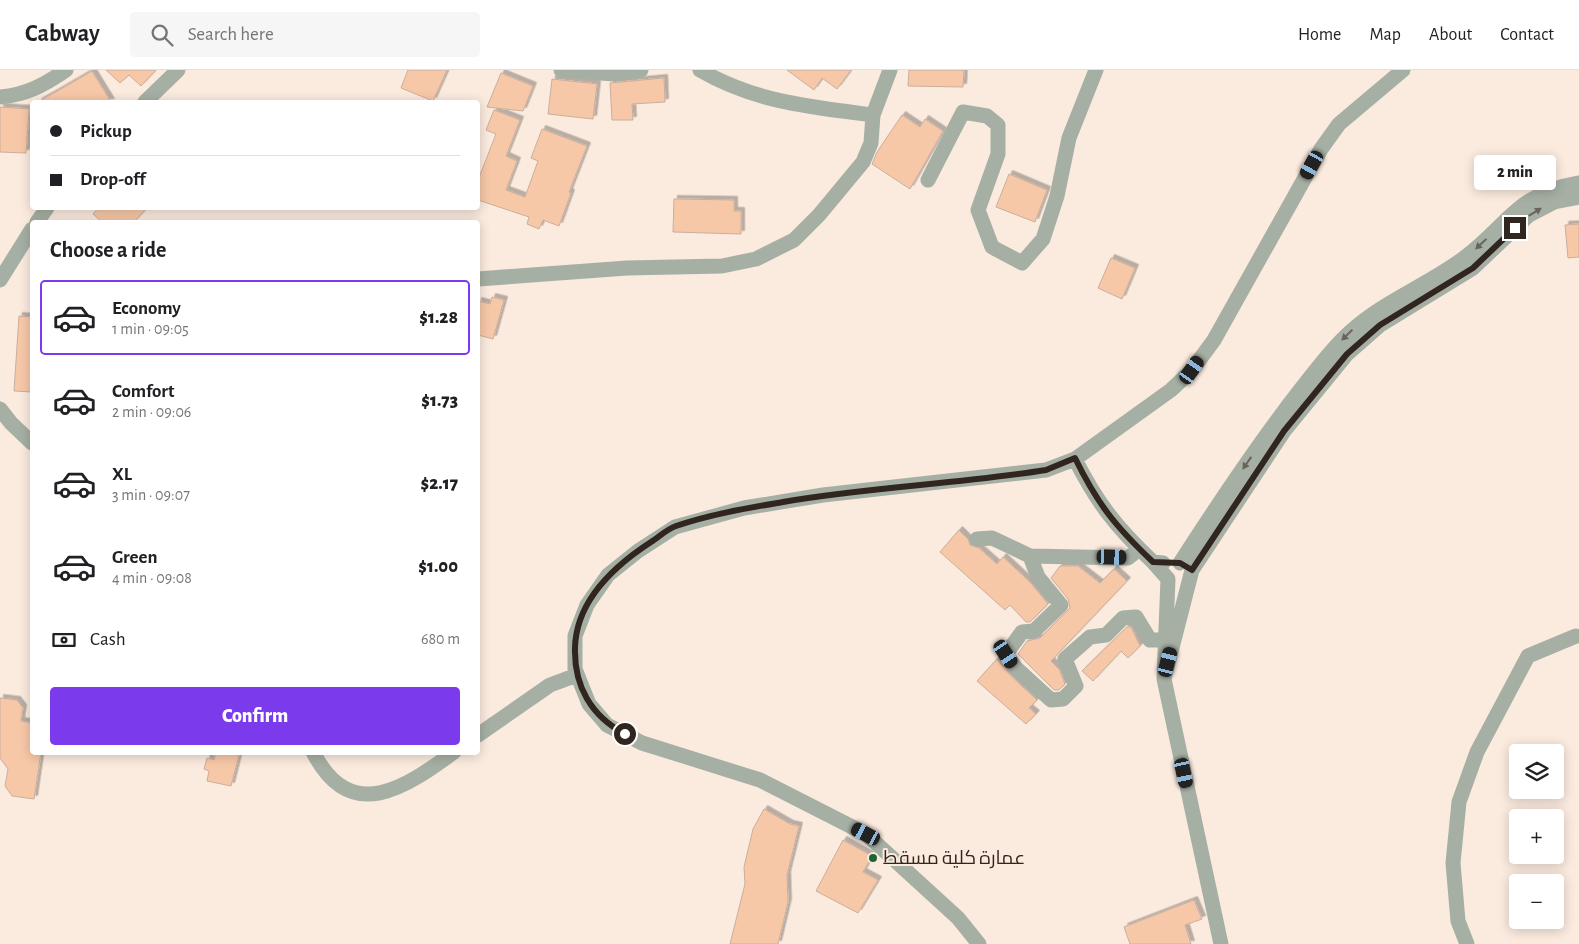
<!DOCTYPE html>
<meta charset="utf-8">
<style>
body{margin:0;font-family:"Alegreya Sans",Cairo,sans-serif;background:#f6f6f6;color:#202124;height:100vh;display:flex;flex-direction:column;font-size:19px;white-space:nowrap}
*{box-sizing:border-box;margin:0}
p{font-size:16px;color:#757577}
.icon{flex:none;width:28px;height:28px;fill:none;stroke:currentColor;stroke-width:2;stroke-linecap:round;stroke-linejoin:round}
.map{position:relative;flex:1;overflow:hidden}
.panel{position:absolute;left:30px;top:150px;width:450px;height:535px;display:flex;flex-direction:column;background:#fff;border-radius:5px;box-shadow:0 2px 12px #0003}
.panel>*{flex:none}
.hud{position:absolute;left:30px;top:30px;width:450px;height:110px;border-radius:5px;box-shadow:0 2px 12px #0003;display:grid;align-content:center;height:110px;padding:0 20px;background:#fff}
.buttons{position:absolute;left:1509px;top:674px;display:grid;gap:10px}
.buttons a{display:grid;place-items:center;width:55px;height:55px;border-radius:5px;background:#fff;box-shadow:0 2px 12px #0003;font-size:25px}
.end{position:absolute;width:22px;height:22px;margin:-11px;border:6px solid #31261f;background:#fff;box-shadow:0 0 0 2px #fff}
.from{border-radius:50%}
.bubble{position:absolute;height:35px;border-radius:5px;background:#fff;box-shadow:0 2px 12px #0003;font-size:16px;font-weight:800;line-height:35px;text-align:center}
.car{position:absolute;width:15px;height:30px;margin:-15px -8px;border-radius:6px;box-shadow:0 0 4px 1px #0007;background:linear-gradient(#222 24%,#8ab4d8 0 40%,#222 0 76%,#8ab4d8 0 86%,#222 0)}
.hud b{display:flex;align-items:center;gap:18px;height:48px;font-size:19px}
.hud b+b{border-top:1px solid #e0e0e0}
.hud i{width:12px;height:12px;background:#202124}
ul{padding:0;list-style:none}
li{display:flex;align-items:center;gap:15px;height:75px;margin:0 10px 8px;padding:0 10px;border:2px solid transparent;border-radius:5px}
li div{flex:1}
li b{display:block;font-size:19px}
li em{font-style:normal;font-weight:800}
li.current{border-color:#7c3aed}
li>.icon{width:45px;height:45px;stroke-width:1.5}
h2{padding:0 20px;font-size:22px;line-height:60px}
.pay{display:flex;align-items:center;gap:12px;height:55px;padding:0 20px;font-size:19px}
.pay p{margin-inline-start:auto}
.primary-button{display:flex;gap:10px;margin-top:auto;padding:10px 20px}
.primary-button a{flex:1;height:58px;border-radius:5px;background:#7c3aed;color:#fff;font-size:20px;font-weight:800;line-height:58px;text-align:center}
header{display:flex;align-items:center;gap:30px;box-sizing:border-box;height:70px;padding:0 25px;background:#fff;border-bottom:1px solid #e0e0e0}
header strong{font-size:24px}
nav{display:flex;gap:28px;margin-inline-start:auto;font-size:18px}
.search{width:350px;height:45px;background:#f6f6f6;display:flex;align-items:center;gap:12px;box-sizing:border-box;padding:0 18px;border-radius:5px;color:#757577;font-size:19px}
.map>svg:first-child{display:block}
.building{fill:#f7c8a8;stroke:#caae9c;filter:url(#shadow)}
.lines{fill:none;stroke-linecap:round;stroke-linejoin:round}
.minor{stroke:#a6afa4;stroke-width:15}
.oneway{fill:#66645b}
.route{stroke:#31261f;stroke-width:6}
.poi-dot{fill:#1f6531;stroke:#fbeade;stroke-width:2}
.labels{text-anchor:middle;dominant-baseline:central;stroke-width:4;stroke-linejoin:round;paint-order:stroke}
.poi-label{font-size:19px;fill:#31261f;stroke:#fbeade;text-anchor:start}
</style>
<header>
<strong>Cabway</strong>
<div class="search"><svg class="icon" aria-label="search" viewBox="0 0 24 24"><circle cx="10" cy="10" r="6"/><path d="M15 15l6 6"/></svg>Search here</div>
<nav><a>Home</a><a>Map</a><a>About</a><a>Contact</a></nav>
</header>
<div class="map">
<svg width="1579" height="874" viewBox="0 0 1579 874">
<defs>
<filter id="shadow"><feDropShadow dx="3.5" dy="-3.5" stdDeviation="0" flood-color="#0004"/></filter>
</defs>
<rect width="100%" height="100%" fill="#fbeade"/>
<path class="building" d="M106,0H156L141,16L129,5L120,13Z
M408,0H447L433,31L401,18Z
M787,0H851L837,19L822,8L814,20Z
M909,0H964L963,17L908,16Z
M92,1L111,32H38L61,19Z
M501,3L533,16L523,41L487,37Z
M664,8L665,32L632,34L633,50H612L610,13Z
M552,9L597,14L593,49L548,44Z
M0,37L29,39L26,83L0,82Z
M494,40L520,50L506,86L517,91L506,120L525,127L538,91L531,88L542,59L587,76L569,122L571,123L559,156L543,150L539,159L527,154L529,147L478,130V110L496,64L486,60Z
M902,45L920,57L925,49L943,61L910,119L872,94L877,82Z
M1009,104L1047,120L1035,152L996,137Z
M674,129L734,130V141H741V164L673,162Z
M98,138H147L134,152H102L93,144Z
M1579,154V187L1568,188L1565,155Z
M1111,188L1135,198L1122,229L1098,218Z
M492,227L504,230L493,269L478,265V231L490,234Z
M19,246L32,247V322L14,321Z
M959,460L968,469L970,475L979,478L997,494L1003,487L1030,512L1048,534L1030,552H1026L1010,535L1005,540L940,482Z
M1060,496H1078L1100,513L1114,499L1127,511L1051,591L1059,599L1065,614L1059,620H1054L1018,584L1027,571L1040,568L1070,538L1068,529L1051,508Z
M1127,557H1131L1140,576L1128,588L1121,581L1093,611L1082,601Z
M997,589L1010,605L1037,630L1029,638L1036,644L1026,654L977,611Z
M0,628L17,630L23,638L21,651L32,653V682H41L34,729L12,726L5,716L8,699L0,688Z
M216,682L239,685L231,716L207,711L209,701L204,699L207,688L214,690Z
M764,739L790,754L799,756L787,805L788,832L778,874H730L745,814L744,797L753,759Z
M843,770L872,786L863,802L878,810L858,843L816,821Z
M1194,830L1202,849L1185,855L1191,874H1130L1124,857Z"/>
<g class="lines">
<path class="minor" d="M561,0L614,4L641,0
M700,0C755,32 810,37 873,45
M0,27C26,25 44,15 66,0
M145,32L178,0
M928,110L963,42L987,46L998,55V84L978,140L992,177L1022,193L1043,169L1057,126L1069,68L1096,0
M37,152L47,138
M478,209L627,198L722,196L756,189L794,170L819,145L863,92L871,73L873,45L890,0
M0,210L32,159
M0,339L11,353L32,373
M1075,389C1097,433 1117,458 1153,492L1163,493
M977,469L992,468L1030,486L1128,488L1139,479
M1030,486L1038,507L1061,535L1034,561L1022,562L1006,584L1016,598L1051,630L1063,629L1076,616L1065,589L1090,567L1106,565L1123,548L1136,547L1150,570H1164
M1153,492L1168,509L1164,609L1221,874
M1180,493C1218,434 1257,375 1301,319C1316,300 1331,279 1350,262C1384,231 1428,215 1464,188C1510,153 1516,124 1579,113
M1164,609L1192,500L1284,361L1347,284L1380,255L1473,198L1529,145L1554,132L1579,127
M478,665L550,615L577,605
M313,682C351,756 406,717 454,682
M979,874L958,848L866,764L760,710L642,673L607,655L589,634L575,599V566L587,535L608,505L638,481L675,457L744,438L823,425L1046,400L1075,389L1171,320L1192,300L1214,270L1321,79L1339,54L1403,0
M1467,874L1458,851L1453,793L1459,732L1477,682L1528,586L1576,566"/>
</g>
<defs><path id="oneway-solid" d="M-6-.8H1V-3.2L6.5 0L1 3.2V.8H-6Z" transform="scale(1.25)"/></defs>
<g class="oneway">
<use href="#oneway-solid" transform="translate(1535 142) rotate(-31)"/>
<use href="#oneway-solid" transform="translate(1481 174) rotate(137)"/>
<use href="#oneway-solid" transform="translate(1347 265) rotate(136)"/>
<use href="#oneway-solid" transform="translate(1247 393) rotate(125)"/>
</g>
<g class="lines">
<path class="route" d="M625,664C591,646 574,616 575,578C576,531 614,496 651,472C659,467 667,459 676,456C711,444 748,438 783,432C870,417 959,414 1046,400L1075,388C1098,435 1116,457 1153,492L1180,493L1192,500L1284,361L1347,284L1380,255L1473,198L1515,158"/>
</g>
<circle class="poi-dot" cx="873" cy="788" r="5"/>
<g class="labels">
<g class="poi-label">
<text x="883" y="788">عمارة كلية مسقط</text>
</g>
</g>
</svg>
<div class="buttons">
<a><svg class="icon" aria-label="layers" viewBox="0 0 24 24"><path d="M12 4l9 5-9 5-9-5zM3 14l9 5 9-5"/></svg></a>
<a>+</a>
<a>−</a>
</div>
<i class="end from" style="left:625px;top:664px"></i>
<i class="end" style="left:1515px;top:158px"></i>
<div class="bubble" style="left:1474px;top:85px;width:82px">2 min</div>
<i class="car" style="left:1312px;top:95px;rotate:209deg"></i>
<i class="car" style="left:1192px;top:300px;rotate:35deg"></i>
<i class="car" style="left:1112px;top:487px;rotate:92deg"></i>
<i class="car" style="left:1006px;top:584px;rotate:147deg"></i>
<i class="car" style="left:1168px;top:592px;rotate:14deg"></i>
<i class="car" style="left:1184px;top:703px;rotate:168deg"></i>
<i class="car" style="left:866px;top:764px;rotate:297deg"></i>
<div class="hud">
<b><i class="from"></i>Pickup</b>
<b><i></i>Drop-off</b>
</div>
<section class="panel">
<h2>Choose a ride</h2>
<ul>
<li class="current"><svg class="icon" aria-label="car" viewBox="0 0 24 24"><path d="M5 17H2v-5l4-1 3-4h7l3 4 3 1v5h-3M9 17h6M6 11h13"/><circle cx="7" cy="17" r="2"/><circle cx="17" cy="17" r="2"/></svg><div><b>Economy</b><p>1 min · 09:05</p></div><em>$1.28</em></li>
<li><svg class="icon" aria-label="car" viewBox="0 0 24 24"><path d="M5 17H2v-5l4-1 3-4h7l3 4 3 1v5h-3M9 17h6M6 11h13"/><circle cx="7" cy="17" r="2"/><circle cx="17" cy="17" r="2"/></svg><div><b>Comfort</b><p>2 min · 09:06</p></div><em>$1.73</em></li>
<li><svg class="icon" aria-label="car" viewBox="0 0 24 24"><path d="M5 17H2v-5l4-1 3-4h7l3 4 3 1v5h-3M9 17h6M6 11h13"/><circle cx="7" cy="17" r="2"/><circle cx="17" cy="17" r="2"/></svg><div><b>XL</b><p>3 min · 09:07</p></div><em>$2.17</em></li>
<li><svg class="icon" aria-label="car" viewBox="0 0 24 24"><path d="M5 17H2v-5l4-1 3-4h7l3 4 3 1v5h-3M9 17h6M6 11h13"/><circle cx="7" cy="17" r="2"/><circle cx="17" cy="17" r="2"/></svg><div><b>Green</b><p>4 min · 09:08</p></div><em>$1.00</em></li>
</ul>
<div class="pay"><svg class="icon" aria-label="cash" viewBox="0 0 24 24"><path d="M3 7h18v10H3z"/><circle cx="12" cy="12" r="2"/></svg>Cash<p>680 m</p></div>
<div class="primary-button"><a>Confirm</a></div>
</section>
</div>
